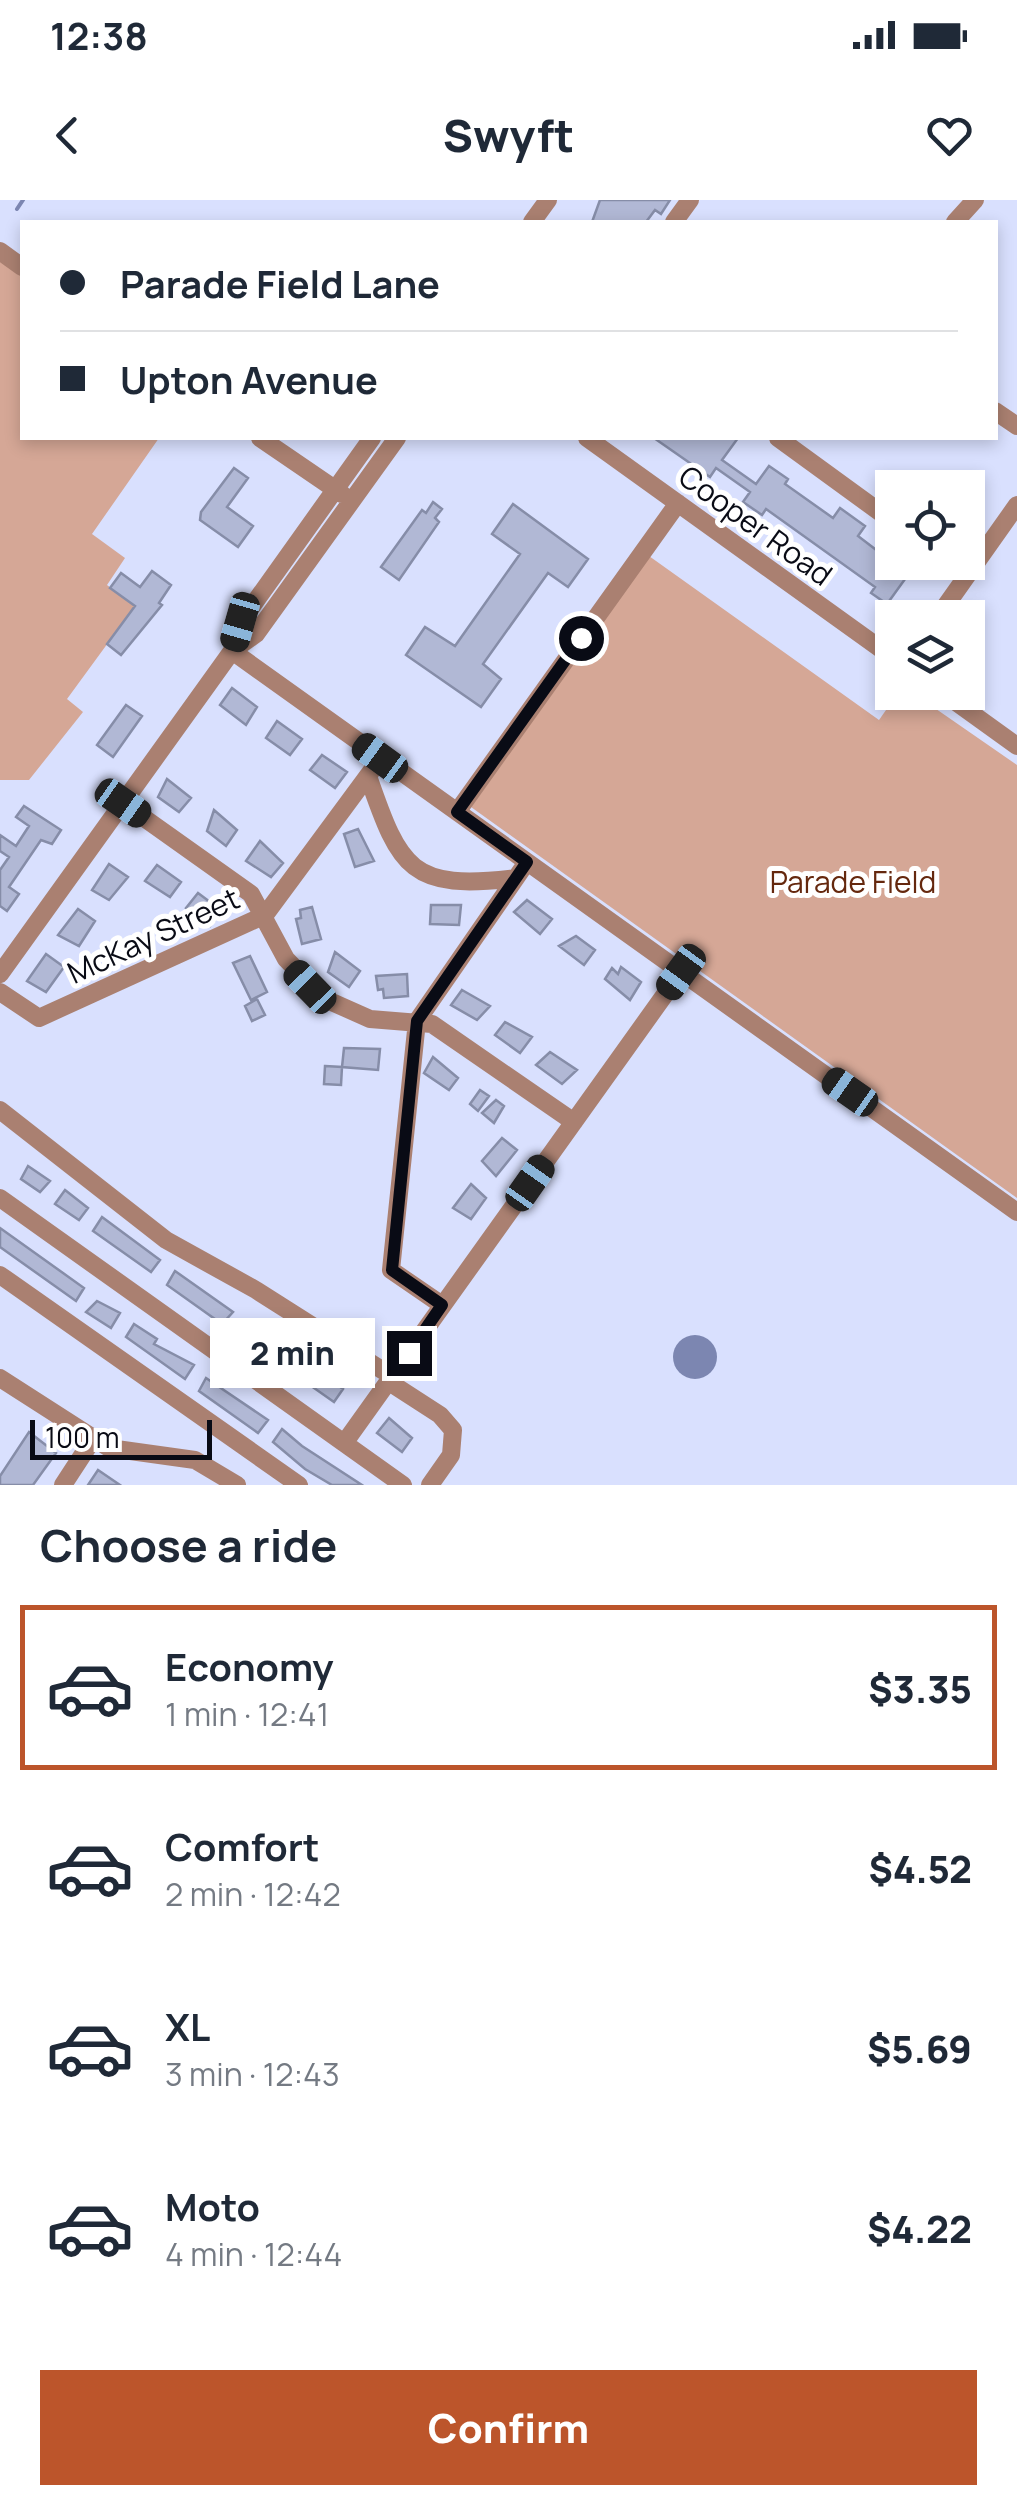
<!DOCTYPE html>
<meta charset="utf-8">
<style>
body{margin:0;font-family:Manrope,sans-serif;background:#f6f6f7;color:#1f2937;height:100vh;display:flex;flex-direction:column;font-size:38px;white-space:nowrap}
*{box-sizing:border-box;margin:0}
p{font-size:32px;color:#747a83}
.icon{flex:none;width:55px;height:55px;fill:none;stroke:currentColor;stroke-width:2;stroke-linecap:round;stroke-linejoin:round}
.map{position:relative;height:1285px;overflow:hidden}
.details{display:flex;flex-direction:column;background:#fff;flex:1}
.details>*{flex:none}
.top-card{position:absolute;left:20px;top:20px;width:978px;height:220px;border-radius:0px;box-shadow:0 5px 15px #0003;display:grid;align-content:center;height:220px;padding:0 40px;background:#fff}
.tools{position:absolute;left:875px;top:270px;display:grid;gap:20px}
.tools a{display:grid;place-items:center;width:110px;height:110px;border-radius:0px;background:#fff;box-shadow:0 5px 15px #0003;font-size:50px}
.scale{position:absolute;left:30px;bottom:25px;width:182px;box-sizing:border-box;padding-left:10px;border:5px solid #090b15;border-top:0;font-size:28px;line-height:35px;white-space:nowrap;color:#090b15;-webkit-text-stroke:8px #fff;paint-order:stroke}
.end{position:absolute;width:45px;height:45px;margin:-22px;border:12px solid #090b15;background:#fff;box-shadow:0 0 0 5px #fff}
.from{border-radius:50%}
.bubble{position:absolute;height:70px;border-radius:0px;background:#fff;box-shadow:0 5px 15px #0003;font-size:32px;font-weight:800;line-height:70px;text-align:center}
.car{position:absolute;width:30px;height:60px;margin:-30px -15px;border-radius:12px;box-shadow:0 0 8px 2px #0007;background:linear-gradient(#222 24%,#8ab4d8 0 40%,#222 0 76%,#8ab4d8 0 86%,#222 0)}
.top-card b{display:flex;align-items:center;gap:35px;height:95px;font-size:38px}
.top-card b+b{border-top:2px solid #e0e1e3}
.top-card i{width:25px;height:25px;background:#1f2937}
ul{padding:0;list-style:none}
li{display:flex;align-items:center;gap:30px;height:165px;margin:0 20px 15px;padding:0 20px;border:5px solid transparent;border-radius:0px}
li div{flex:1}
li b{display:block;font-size:38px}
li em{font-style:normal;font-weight:800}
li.on{border-color:#bc552b}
li>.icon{width:90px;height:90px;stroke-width:1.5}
h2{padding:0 40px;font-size:45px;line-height:120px}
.cta{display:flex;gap:20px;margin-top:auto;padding:20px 40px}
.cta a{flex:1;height:115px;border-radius:0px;background:#bc552b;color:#fff;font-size:40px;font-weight:800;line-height:115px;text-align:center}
.status{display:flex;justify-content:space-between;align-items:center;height:70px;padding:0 50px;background:#fff;direction:ltr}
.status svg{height:28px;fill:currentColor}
header{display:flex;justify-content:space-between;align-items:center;height:130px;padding:0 40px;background:#fff;font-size:45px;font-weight:800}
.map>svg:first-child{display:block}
.green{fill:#d5a796}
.water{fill:#7c86b1}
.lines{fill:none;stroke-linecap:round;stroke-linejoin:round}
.stream{stroke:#7c86b1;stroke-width:4}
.building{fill:#b1b8d5;stroke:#868da8;stroke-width:2.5}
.minor{stroke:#aa8071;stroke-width:18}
.route{stroke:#090b15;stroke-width:12}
.labels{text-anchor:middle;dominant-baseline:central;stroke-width:10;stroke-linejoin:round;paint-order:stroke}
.street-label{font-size:30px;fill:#090b15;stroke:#fff}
.park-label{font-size:30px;fill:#65280e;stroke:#fff}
</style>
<div class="status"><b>12:38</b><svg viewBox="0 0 49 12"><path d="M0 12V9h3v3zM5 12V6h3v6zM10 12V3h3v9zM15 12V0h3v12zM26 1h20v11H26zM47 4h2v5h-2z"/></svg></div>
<header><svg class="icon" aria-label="back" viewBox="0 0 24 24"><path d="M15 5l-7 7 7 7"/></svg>Swyft<svg class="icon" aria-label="heart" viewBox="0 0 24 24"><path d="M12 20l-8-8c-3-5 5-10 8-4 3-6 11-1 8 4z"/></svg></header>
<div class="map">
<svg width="1017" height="1285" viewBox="0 0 1017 1285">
<rect width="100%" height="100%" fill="#d9e0fe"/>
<path class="green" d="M0,59L22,75V238H159L92,334L125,358L107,385L135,406L67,499L83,512L29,580H0Z
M649,356L879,520L898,493H913L1017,565V998L471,607Z"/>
<path class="water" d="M673 1157a22 22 0 1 1 44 0a22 22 0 1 1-44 0Z"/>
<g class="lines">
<path class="stream" d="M17,9L23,0"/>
</g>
<path class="building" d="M600,0H670L661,14L655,10L646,22H592Z
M654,238H738L722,260L756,284L769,266L788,279L785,284L833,318L840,308L865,326L858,336L892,362L913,368L887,404L871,393L875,387L766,309L762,315L743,302L750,292L716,268L710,277Z
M234,268L248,278L227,307L253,326L238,347L200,320L201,312Z
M433,302L442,309L435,318L439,322L399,380L381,367L422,310L426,313Z
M513,304L588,359L568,387L548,373L483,464L501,479L481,507L406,455L425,427L455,446L520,354L492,334Z
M152,371L171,385L159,403L162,405L121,455L107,444L135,406L110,388L121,373L140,387Z
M232,488L257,507L246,525L220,505Z
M126,505L142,516L113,557L97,545Z
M277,521L302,539L290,555L266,538Z
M322,555L347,572L335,588L310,570Z
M167,579L191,598L179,612L158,597Z
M24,606L61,630L52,644L41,640L9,687L19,694L7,711L0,706V670L9,657L0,651V635L16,646L29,626L16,617Z
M214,610L237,630L226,646L207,631Z
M358,629L374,661L355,667L344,634Z
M260,641L283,663L271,677L246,661Z
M109,664L128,677L109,700L92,690Z
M157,665L181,682L170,697L145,681Z
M198,693L222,711L210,726L186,708Z
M527,700L552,719L540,734L514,712Z
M431,705H461L459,725L430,724Z
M312,707L321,739L302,744L296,719L301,718L300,710Z
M78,709L95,721L79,746L58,735Z
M576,736L595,750L584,765L559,746Z
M335,752L360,771L349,787L328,772Z
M46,754L64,767L46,792L27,781Z
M250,756L267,792L251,800L233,763Z
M621,767L641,782L630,800L605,779L612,768L618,774Z
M407,774L408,796L384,798L383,789L378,790L376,776Z
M462,790L490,806L477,820L451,805Z
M257,799L265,815L252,821L245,806Z
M505,822L532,837L520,853L495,835Z
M344,848L380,849L378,870L342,867Z
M550,852L577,870L562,884L536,865Z
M433,857L458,878L449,890L424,873Z
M325,866L342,867L341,885L324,884Z
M480,890L489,896L478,911L470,904Z
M496,900L504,906L494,923L482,913Z
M502,938L517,950L496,976L482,961Z
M28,966L50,981L40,992L21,979Z
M471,984L486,998L471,1019L453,1008Z
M65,990L88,1008L79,1020L55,1004Z
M102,1017L160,1060L151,1072L93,1031Z
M0,1028L84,1088L76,1101L0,1047Z
M175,1071L233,1112L222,1124L167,1085Z
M97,1101L120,1113L111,1128L86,1112Z
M249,1122L343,1189L334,1202L240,1136Z
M134,1124L157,1139L154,1144L194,1165L185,1179L126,1137Z
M206,1178L268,1220L258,1233L199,1191Z
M389,1218L412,1238L402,1252L377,1233Z
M282,1229L302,1246L362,1285H332L305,1269L273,1242Z
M29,1232L56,1253L33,1285H0V1276Z
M98,1270L120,1285H88Z"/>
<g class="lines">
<path class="minor" d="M532,22L548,0
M674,22L690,0
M955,22L975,0
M0,51L22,67
M995,211L1017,226
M260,238L342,294
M587,238L892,457
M778,238L892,321
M951,362L967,375
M937,418L1017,305
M232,451L1017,1012
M232,451L256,434L397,238
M942,492L1017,546
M368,576C400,669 411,691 516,678
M123,603L251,694L286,759L325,799L370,819L432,824L574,922
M457,612L678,303
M0,774L232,451L240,423L372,238
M0,792L39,818L265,715L381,558
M0,910L166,1040L256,1090L393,1177
M0,998L403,1285
M0,1075L299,1285
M442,1105L391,1070L417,821L527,662
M0,1178L109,1248L195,1260L237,1285
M389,1182L440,1215L453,1230L451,1255L430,1285
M345,1242L681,772
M63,1285L93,1239"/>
</g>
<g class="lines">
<path class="route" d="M409,1153L442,1105L392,1070L417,821L527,662L457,612L581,438"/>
</g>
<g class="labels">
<g class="street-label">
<text transform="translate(756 325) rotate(36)">Cooper Road</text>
<text transform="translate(153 735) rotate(-25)">McKay Street</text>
</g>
<g class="park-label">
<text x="853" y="681">Parade Field</text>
</g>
</g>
</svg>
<div class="tools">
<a><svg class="icon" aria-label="locate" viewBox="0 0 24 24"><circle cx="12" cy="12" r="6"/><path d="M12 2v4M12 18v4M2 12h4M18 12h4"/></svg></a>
<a><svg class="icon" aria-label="layers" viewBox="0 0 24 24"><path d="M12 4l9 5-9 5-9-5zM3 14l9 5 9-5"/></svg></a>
</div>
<div class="scale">100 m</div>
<i class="end from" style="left:581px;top:438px"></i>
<i class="end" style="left:409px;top:1153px"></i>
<div class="bubble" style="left:210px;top:1118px;width:165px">2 min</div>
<i class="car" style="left:240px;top:422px;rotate:196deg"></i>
<i class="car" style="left:380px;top:558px;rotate:306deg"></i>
<i class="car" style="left:123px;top:603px;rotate:125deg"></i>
<i class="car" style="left:681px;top:772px;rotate:216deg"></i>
<i class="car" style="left:310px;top:787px;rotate:316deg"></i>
<i class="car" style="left:850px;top:892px;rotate:305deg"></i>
<i class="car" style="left:530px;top:983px;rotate:35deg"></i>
<div class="top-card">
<b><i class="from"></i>Parade Field Lane</b>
<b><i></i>Upton Avenue</b>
</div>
</div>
<section class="details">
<h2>Choose a ride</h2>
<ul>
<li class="on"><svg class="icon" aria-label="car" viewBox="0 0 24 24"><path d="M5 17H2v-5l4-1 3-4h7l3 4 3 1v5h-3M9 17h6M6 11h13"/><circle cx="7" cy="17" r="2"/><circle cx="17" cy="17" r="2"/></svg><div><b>Economy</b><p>1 min · 12:41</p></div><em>$3.35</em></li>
<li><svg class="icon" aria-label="car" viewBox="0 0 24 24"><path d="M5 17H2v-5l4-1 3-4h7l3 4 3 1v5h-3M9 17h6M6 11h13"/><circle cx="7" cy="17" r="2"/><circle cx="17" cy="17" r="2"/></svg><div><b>Comfort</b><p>2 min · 12:42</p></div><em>$4.52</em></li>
<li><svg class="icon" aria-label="car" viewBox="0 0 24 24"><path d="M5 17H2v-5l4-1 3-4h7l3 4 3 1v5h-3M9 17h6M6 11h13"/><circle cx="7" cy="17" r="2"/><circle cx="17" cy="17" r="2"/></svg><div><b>XL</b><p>3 min · 12:43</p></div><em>$5.69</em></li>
<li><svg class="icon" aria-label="car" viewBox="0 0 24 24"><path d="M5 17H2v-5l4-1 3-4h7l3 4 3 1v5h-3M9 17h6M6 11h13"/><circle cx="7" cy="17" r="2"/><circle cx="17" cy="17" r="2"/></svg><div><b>Moto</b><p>4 min · 12:44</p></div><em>$4.22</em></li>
</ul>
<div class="cta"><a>Confirm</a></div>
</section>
